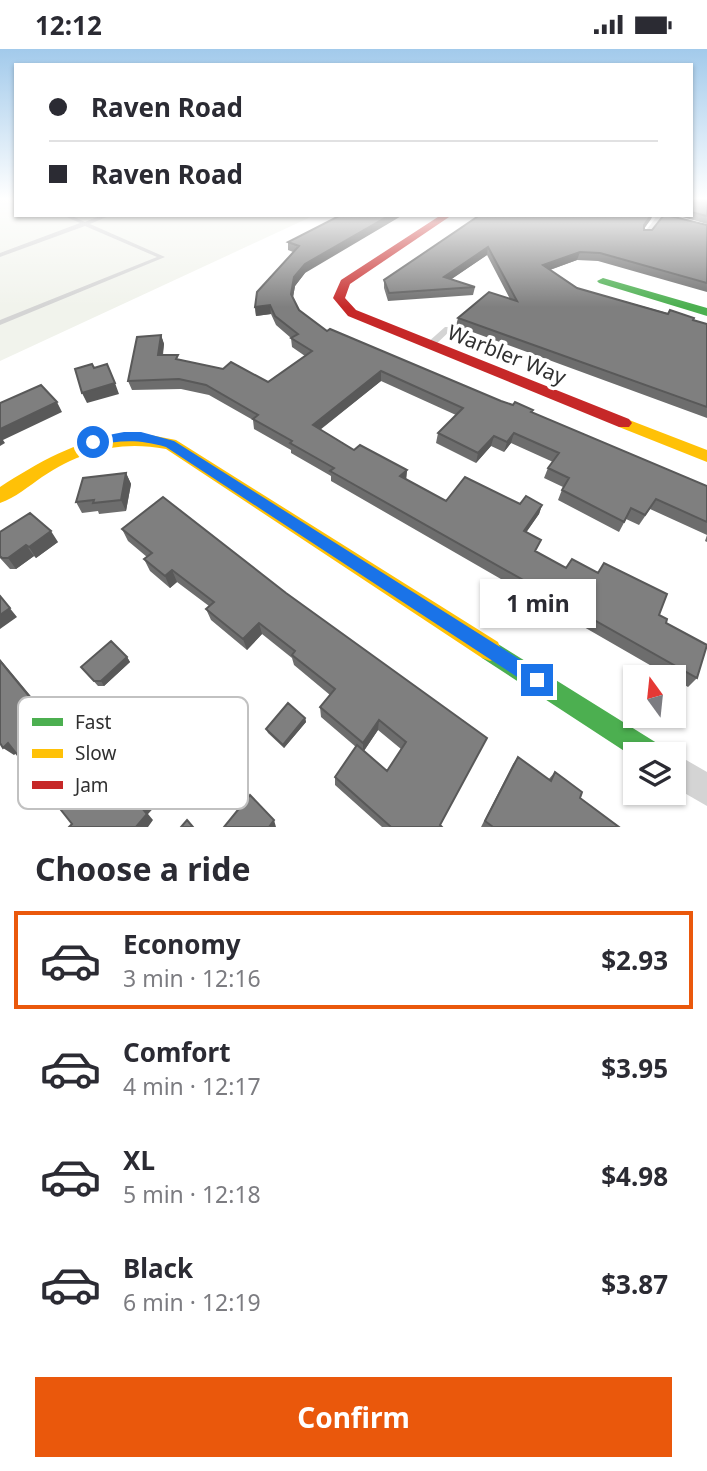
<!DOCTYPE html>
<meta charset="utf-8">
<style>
body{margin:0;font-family:"Noto Sans",sans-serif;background:#f2f2f3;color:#2b2b33;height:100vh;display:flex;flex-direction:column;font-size:26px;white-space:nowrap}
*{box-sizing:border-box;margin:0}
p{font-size:23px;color:#7c7c81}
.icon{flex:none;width:38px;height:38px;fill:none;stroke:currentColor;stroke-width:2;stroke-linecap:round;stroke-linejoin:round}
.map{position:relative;height:778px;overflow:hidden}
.drawer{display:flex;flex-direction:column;background:#fff;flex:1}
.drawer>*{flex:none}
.hud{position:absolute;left:14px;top:14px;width:679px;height:154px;border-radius:0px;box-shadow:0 2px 5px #0004;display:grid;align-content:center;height:154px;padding:0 35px;background:#fff}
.needle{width:46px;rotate:345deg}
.controls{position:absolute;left:623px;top:616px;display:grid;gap:14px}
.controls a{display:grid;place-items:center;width:63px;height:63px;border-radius:0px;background:#fff;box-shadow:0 2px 5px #0004;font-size:35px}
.end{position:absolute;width:32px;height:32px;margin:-16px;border:9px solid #1a73e8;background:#fff;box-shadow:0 0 0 4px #fff}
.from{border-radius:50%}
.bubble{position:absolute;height:49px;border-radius:0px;background:#fff;box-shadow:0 2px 5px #0004;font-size:23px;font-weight:700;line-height:49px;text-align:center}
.hud b{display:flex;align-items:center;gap:24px;height:66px;font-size:26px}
.hud b+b{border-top:2px solid #e1e1e2}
.hud i{width:18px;height:18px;background:#2b2b33}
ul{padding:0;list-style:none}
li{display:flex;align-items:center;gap:21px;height:98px;margin:0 14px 10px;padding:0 21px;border:4px solid transparent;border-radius:0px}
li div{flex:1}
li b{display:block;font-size:26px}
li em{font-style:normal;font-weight:700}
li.on{border-color:#ea580c}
li>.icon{width:63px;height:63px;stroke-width:1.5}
h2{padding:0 35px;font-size:32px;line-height:84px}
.primary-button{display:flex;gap:14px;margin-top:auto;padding:14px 35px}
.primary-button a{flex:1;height:80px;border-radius:0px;background:#ea580c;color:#fff;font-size:28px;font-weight:700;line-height:80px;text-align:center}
.status{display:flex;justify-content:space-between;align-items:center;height:49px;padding:0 35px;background:#fff;direction:ltr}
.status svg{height:19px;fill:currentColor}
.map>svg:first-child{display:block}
.green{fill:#f1f3ec}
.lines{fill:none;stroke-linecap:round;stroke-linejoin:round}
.lane{fill:#d4d4d4;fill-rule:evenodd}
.street{fill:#d4d4d4;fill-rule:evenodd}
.fast{fill:#4caf50;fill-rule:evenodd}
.slow{fill:#ffc107;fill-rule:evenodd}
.jam{fill:#c62828;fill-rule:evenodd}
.wall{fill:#6d6d6d;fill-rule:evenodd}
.shaded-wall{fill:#595959}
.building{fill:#7f7f7f;stroke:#595959;stroke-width:2}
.route{fill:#1a73e8}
.labels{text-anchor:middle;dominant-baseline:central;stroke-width:7;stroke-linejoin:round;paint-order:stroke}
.street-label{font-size:21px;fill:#303030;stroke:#fff}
.key{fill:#fff;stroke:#c1c1c1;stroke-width:2}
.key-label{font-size:19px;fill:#303030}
</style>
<div class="status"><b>12:12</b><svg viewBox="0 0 49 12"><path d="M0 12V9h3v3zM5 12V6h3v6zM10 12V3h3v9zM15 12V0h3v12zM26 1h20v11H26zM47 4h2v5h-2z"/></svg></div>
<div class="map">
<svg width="707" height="778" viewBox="0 0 707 778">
<rect width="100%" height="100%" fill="#fff"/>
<path class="green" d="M0,149H16V166H315L0,312Z"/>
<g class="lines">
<path class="lane" d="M62,166H70L85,173L102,166H111L90,175L165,208L0,276V271L157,208L85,177L0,208V204L80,174Z
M237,166H258L255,168Z
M657,167L662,168L647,187H643V185Z
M445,278H448L452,280L433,298H427V294Z"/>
<path class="street" d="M645,166H666L707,176V182Z
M674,704L707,723V757L674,738L672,705Z"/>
<path class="fast" d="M603,229L707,259V267L599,234L597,232Z
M490,590L660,696L664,705H635V709L482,609L479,601L482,593Z"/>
<path class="slow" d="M624,369L707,401V413L619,378L616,374L619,370Z
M122,385H145L176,391L498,593L501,601L498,609L490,612L482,609L166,400C119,391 81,402 42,428C29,437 15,449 0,454V438C39,413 75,392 122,385Z"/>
<path class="jam" d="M441,166H452L350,235L345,249L356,261L629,370L632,374L629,378H619L348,267L333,249L341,231Z"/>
</g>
<path class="wall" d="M691,149H707V175L676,166H691Z
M341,166L305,224L295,237L293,248L299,261L327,282L501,352L533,361L532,364L707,437V493L705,492L707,486L650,460L639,476L626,470L619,483L558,451L563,438L544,429L548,419L553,413L511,394L504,403L491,397L476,414L436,394L438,384L456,366L381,332L320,381L354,401L407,421L406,431L446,452L542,456L539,465L526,483L536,503L659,566L666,574L697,629L688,638L331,432V427L291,404V401L254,380L253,371L209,346L181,340L132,341L128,332L161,286L164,295L163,306L268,333L305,307L292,298L291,289L276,276L271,265L256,267L255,258L293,203L288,201V193Z
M480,166L651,170L644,180V181L707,176V243L598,212L577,211L550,221L577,239L707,275V369L456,277L458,269L510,250L487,206L451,230L475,238L473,246L388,252L384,239V231Z
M126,424L131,435L126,462L99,465L98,462L82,464L76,453Z
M122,480L286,544L487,689L440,776L442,778H382L335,736V728L356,698L321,668L320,658L330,646L294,616L292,609L262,585L247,601L211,571L206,560L209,557L177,533L170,539L150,522L144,510L147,508L128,492ZM378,681L401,700L387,722L364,702Z
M0,483L58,493L36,509L34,507L16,520H10L0,509Z
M127,608L130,613L104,637H98L81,618Z
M305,669L306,673L284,699L268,684L266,680Z
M518,708L548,731L555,723L580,749L619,778H481L513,715Z"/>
<path class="shaded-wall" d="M390,166H403L305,224L295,237L292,254L291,245L294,228L305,215Z
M651,166H653L651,170L641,183L644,176Z
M488,198L487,206L443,236L444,228Z
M580,203L577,211L541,224L543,216Z
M270,256L271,265L256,267L255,258Z
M161,286L164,295L161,316L158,306Z
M381,322V332L313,386V376Z
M115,334L119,345L87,354L82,344Z
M57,353L62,363L3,391L5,394L0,397V380Z
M514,384L511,394L504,403L507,393Z
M494,387L491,397L476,414L478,404Z
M407,421L406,431L400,427Z
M126,424L131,435L126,462L121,451Z
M542,456L539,465L521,491L524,482Z
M51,482L58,493L36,509L29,498Z
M26,496L34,507L16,520L8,509Z
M172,521L177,533L170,539L165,527Z
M0,547L17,568L0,580Z
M259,574L262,585L247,601L243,590Z
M127,608L130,613L104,637L101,632Z
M0,610L69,693L61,686L0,612Z
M305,669L306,673L284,699L283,696Z
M379,671L378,681L363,703V694Z
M139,680L146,687L127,708L163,749L148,765L153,771L148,778H136L142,759L120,700Z
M8,694L19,702L14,706L3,699Z
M214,719L216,723L187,758L184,755Z
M274,771L276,778H269Z"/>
<path class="building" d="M691,149H707V167L691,163Z
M341,166H390L305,215L294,228L291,245L299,261L327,282L330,280L501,352L513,356L515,353L533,361L531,363L707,437V473L656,450L645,466L631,459L624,473L562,441L569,429L548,419L559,404L514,384L507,393L494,387L478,404L438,384L463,359L381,322L313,376L354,401L360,396L407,421L400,427L446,452L465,428L520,455L526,447L542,456L524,482L541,491L535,502L566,519L572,510L598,524L604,514L667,545L659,566L667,570L666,574L707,596L697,629L330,422L334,419L290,394L292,392L253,370L258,366L206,336L179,330L128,332L137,288L161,286L158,306H178L176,310L223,320L231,313L268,333L312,302L291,289L298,285L275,267L270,256L255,258L257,243L299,197L288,193Z
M480,166H651L644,176V181H652L664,166H666L707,176V234L600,204L580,203L543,216L577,239L668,265L670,261L694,269L693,271L707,275V358L458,269L489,243L517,252L488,198L444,228L475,238L389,244L384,231Z
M92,315L94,319L107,315L115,334L82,344L75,320Z
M41,336L57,353L0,380V354Z
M126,424L121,451L93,454L94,451L76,453L83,429Z
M163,448L286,544L487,689L440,776L442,778H391L335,728L357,696L387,722L406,693L379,671L363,694L320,658L335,640L292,606L295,602L259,574L243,590L206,560L214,553L172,521L165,527L144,510L152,504L122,480Z
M30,464L51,482L29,498L26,496L8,509H2L0,507V483Z
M0,547L10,559L0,566Z
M111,592L127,608L101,632H94L81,618Z
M0,612L61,686L81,666L104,691L127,668L139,680L120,700L156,742L142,759L147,765L136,778H69L72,775L8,694L3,699L0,694Z
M288,654L305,669L283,696L266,680Z
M518,708L551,732L555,723L582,743L580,749L619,778H493L485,772Z
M250,746L274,771L269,778H224Z
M187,771L193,778H181Z"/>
<linearGradient id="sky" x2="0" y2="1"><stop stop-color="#a2caeb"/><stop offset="0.58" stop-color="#fff"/><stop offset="1" stop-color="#fff" stop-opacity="0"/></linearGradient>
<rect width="707" height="258" fill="url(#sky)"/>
<path class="route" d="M124,383H141L174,392L543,625L545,631L543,637L537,640L531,637L166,398C139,390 120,391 93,397L88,393L93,389Z"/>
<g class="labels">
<g class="street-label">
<text transform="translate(507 305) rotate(22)">Warbler Way</text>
</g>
</g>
<rect x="18" y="648" width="230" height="112" rx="10" class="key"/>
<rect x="32" y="669" width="31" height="8" fill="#4caf50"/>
<rect x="32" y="700" width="31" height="9" fill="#ffc107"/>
<rect x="32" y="732" width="31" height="8" fill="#c62828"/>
<g class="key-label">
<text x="75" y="680">Fast</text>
<text x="75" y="711">Slow</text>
<text x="75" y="743">Jam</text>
</g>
</svg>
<div class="controls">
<a><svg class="needle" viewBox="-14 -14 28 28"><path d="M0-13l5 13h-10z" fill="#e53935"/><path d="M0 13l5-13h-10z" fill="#7c7c81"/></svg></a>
<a><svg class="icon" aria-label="layers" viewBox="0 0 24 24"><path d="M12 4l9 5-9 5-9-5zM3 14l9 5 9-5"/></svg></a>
</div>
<i class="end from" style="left:93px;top:393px"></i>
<i class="end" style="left:537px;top:631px"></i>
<div class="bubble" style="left:480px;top:530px;width:116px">1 min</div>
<div class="hud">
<b><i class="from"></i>Raven Road</b>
<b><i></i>Raven Road</b>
</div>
</div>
<section class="drawer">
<h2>Choose a ride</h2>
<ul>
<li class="on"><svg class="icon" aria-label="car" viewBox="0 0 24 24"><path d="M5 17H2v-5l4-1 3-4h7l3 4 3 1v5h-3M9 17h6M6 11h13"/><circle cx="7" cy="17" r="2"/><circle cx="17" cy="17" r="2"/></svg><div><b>Economy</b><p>3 min · 12:16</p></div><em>$2.93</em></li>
<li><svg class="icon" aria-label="car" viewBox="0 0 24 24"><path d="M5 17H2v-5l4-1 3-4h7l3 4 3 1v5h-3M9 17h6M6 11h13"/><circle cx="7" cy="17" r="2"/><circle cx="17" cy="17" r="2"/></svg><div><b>Comfort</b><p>4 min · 12:17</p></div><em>$3.95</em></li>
<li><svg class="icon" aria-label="car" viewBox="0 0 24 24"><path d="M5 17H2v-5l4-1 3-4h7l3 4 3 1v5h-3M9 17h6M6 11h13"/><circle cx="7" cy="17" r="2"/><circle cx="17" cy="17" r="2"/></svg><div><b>XL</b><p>5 min · 12:18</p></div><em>$4.98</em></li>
<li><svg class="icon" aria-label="car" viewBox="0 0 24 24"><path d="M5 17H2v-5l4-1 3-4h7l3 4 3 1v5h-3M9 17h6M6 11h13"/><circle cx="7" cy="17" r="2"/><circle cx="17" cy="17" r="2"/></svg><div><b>Black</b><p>6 min · 12:19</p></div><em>$3.87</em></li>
</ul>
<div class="primary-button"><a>Confirm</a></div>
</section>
